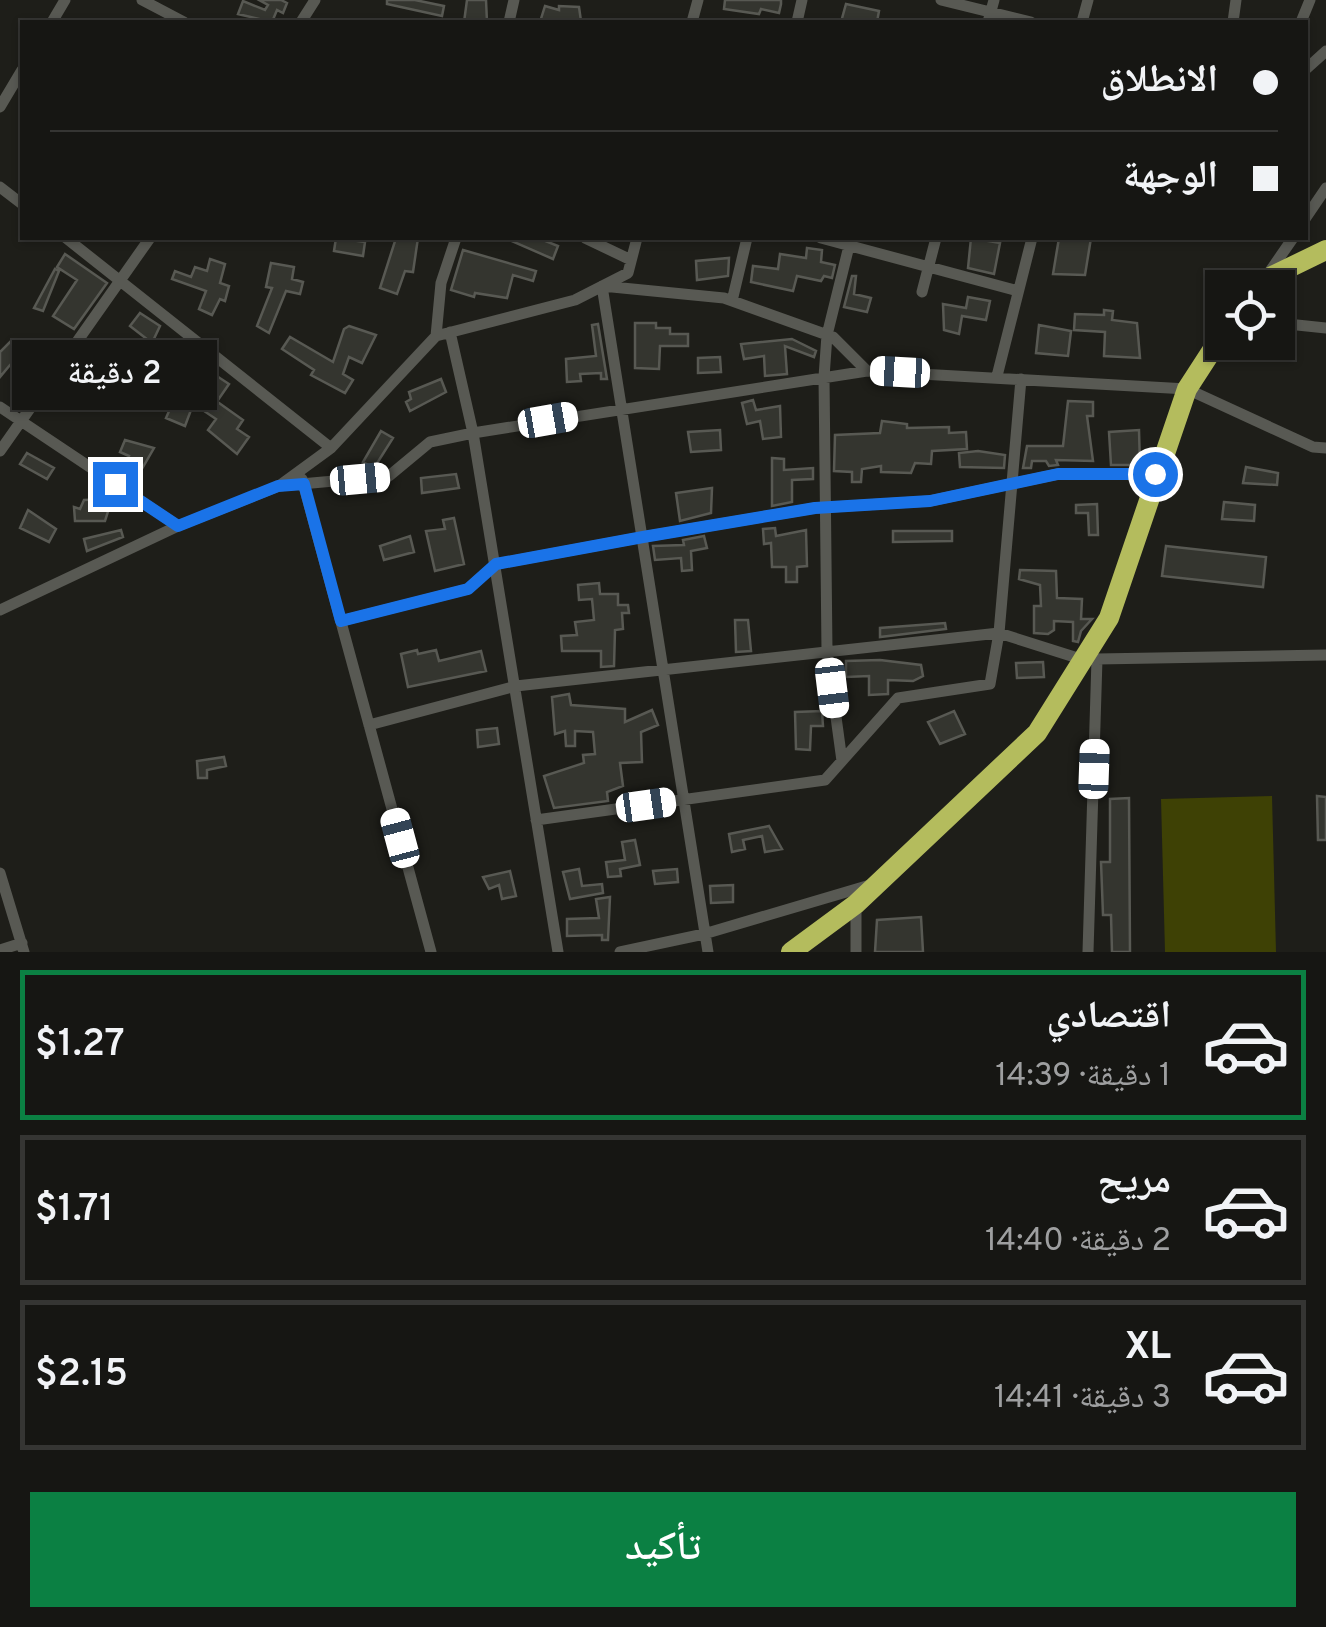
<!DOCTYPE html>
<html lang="ar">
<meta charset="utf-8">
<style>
body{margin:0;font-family:Overpass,"Noto Naskh Arabic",sans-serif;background:#1f1f1c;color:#f1f3f6;direction:rtl;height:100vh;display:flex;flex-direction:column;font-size:38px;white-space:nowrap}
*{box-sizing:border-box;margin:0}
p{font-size:32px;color:#9e9fa0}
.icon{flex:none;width:55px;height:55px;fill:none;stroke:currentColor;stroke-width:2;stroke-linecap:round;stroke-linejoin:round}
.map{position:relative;height:952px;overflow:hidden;direction:ltr}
.panel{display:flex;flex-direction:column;background:#161613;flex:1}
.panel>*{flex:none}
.banner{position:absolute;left:20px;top:20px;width:1288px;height:220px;border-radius:0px;box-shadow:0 2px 8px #0004,0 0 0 2px #353533;direction:rtl;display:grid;align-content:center;height:220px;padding:0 30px;background:#161613}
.buttons{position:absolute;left:1205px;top:270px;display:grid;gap:20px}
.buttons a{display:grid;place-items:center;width:90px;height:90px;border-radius:0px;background:#161613;box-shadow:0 2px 8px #0004,0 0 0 2px #353533;font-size:50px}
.end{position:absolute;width:45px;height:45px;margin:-22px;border:12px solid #1a73e8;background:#fff;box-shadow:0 0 0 5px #fff}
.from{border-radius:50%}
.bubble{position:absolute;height:70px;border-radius:0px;background:#161613;box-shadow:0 2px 8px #0004,0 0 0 2px #353533;font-size:32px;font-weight:600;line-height:70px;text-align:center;direction:rtl}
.car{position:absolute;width:30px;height:60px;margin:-30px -15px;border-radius:12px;box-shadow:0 0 8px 2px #0007;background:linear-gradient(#fff 24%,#345 0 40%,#fff 0 76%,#345 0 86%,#fff 0)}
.banner b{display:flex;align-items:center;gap:35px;height:95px;font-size:38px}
.banner b+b{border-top:2px solid #353533}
.banner i{width:25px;height:25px;background:#f1f3f6}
ul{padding:18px 0 0;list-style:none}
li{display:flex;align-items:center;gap:30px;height:150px;margin:0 20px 15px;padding:0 10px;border:5px solid #353533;border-radius:0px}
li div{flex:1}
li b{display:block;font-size:38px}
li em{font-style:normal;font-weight:600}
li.active{border-color:#0b8043}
li>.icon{width:90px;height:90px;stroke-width:1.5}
.primary-button{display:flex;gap:20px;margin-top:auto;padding:20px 30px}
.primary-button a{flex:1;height:115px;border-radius:0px;background:#0b8043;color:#fff;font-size:40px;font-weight:600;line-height:115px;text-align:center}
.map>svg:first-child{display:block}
.green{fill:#3e4105}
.building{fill:#34352f;stroke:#585953;stroke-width:2.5}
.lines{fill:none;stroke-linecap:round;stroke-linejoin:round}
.street{stroke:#585953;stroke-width:11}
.highway{stroke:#b4bc5d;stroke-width:20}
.route{stroke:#1a73e8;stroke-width:12}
</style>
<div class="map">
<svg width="1326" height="952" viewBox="0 0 1326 952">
<rect width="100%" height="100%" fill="#1e1e19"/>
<path class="green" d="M1272,796L1276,952H1165L1161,799Z"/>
<path class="building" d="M259,0H281L287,3L283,13L277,10L272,22L238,14L243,1L265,10L268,5Z
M387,0H415L444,6L442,16L387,4Z
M467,0H486L487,22H464Z
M725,0H781V4L779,13L761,9L759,14L724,9Z
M846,4L879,11L877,22H841Z
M545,6L559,10V6L579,7L581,21L540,22Z
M336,238L365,242L363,256L334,251Z
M396,238H418L413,272L405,271L397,294L380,288Z
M505,238H538L558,246L553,259Z
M971,238L1000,243L994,274L968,268Z
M1059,238H1091L1085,275L1053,274Z
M807,248L822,250L821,262L835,265L832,278L824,276L821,281L797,276L793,291L751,282L753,266L778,269L780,254L806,258Z
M463,250L536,271L533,281L513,275L507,298L475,293L474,297L451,290Z
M65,254L107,283L74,329L53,316L77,280L57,267Z
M729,258L728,276L697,280L696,261Z
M210,259L225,264L220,283L229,286L225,301L220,299L212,315L199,309L206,291L172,279L175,271L191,277L195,267L207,271Z
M271,263L294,267L292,279L303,282L300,294L286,291L269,333L257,326L272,288L266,287Z
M55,269L59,271L43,311L34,308Z
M852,276H856L854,294L871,298L867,312L844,307Z
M968,297L990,301L986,320L962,316L959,334L944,330L943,304L966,308Z
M1104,310L1113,311L1112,320L1137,323L1140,358L1104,356L1105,332L1074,330L1075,314L1104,315Z
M140,313L160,326L152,343L130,326Z
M635,323H656V328H670V334H688V346H660L659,369L635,368Z
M598,324L607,379H601V373L580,374L581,381L567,382L566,359L596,356L592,325Z
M1039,325L1071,331L1068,356L1036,353Z
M349,326L376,335L362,363L349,357L343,374L353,380L345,393L311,375L314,370L282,349L290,337L333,362L344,329Z
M792,339L816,351L814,357L785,346L787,374L765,376L764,356L744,359L741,344Z
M11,341L35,362L28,375L10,365L0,377V352Z
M720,357L721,372L698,373V358Z
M206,369L229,384L218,400L195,385Z
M441,379L446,392L410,411L406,402L411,399L409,392Z
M212,398L243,420L237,429L249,437L237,454L208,430L216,419L204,411Z
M753,400L756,410L780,406L781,437L763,439L760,421L747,424L742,403Z
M1068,401L1093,402V416H1087L1093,461L1056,460L1058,465L1049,466L1046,461H1032L1031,468H1023L1027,446H1063Z
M173,402L191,410L185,426L166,418Z
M882,421L907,424V428L949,427V433L966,432L967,449L932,451L931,464L915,463L911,473L881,472V466L862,469L861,482H852V472L834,471L835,435L880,433Z
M720,430L721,450L691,452L688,432Z
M1139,430L1140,465H1111L1109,432Z
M381,431L393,438L374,468L363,462Z
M125,440L154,448L139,474L124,467L129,456L120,452Z
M978,451L1005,455L1004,468L960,467L959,453Z
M27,453L54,468L47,479L20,464Z
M772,458L784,459V470L813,468V479L792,480V502L772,506Z
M1246,467L1278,473L1277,485L1243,483Z
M456,474L459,488L422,493L421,478Z
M712,488L711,513L680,521L676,493Z
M112,499L105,521H75L74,507L80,509L84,500Z
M1224,502L1255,505L1254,521L1222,519Z
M1097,504L1098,535H1089L1088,513H1076V505Z
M28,510L56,529L49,542L20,528Z
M454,518L464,564L435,571L426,531L445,529L443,520Z
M775,528L776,536L806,530L807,566L797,567V582H786V567H772L771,543L764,544L763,529Z
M121,530L123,537L87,551L84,539Z
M893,531H952V541L893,542Z
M410,536L414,552L384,560L380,546Z
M704,536L707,548L691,551L692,570L682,571L681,558L655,560L653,546L684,545L683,540Z
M1166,546L1266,557L1263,587L1162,576Z
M1020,570L1056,571L1057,598L1082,599L1081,619H1092L1081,631L1078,642L1073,641V622L1054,621V630L1048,634L1034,633V606H1041L1040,585L1019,579Z
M599,583L600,594H618V605H628L629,613H622L623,629L615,630L614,666L601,667V651H562L561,636L577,635L575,622L594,620L592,599L579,600L578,585Z
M735,620H748L751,651L736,652Z
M945,623L946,629L880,637V628Z
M417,650L418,654L436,650L439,661L481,651L486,671L408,687L401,654Z
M880,660L921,665L923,676L913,681L888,680V694L869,695V676L846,677V661Z
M1043,662L1044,677L1017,678L1016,663Z
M569,694L571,705L625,709V722L652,710L658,725L641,732L642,762L620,763L623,786L607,792L608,801L554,808L544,776L584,763L583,755L595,754L593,732L575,731V746H566L565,731L555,734L552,697Z
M822,711L823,726H811L810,750L796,749L795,712Z
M954,711L965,734L940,744L928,722Z
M497,728L499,744L478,747L477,730Z
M224,757L226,766L207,770V778H198L197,761Z
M1317,796L1326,797V840H1318Z
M1129,798L1130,952H1112L1111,915H1103L1101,862H1110V799Z
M769,826L782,849L765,852L762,836L743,840L745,849L732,852L729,834Z
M635,840L640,865L620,869L621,876L608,877L606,862L625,860L622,842Z
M579,869L582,886L602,884L603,893L570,899L563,872Z
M677,869L678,882L655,884L653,871Z
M510,871L516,896L502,899L499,885L489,889L483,877Z
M733,885V902L711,903L710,886Z
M610,897L608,940H602V935L567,936V919L599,918L596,899Z
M921,917L923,952H875L877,920Z"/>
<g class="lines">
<path class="street" d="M142,0L184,22
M941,0L1031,22
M52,22L65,0
M301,22L315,0
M509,22L514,0
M692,22L698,0
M797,22L802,0
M988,22L994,0
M1082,22L1088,0
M1233,22L1236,0
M1301,22L1310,0
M1305,70L1326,51
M0,107L22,70
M0,187L22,204
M1305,219L1326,188
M66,238L331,448
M585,238L631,260
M821,238L1018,291
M1266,277L1293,238
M922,292L936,238
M732,301L747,238
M1278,323L1326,328
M450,332L473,433L558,952
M436,336L441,283L456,238
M997,376L1032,238
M0,407L178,526
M0,451L150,238
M302,479L431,952
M279,486L389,476L430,442L473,433L867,371L1187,389L1313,447L1326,448
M0,610L178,526L279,486L331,448L436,336L575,300L628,273L637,238
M341,621L468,589L496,564L643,537L815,508L930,501L1058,474H1155
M1097,659L1326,655
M369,725L516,686L999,633L1084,660L1097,659L1088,952
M842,761L827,651L824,377L827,335L851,238
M536,820L825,780L898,698L990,684L999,633L1021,379
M0,873L24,952
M856,904V952
M0,950L22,943
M620,952L704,934L870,885
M708,952L602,286L724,298L833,337L867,371"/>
<path class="highway" d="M1258,288L1264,280L1326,250
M791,952L856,904L1037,733L1109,618L1187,389L1222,335"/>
</g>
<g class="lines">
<path class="route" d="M115,484L178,526L278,486L304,484L341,621L468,589L496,564L643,537L815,508L930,501L1058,474H1155"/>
</g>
</svg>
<div class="buttons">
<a><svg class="icon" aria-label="locate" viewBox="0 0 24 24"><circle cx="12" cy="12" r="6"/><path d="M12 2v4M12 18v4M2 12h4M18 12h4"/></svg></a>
</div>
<i class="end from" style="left:1155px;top:474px"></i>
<i class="end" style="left:115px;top:484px"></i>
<div class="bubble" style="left:12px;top:340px;width:205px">2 دقيقة</div>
<i class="car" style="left:900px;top:372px;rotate:273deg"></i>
<i class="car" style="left:548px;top:420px;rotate:80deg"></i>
<i class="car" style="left:360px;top:479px;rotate:85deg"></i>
<i class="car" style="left:832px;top:688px;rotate:173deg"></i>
<i class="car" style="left:1094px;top:769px;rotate:2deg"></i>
<i class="car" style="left:646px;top:805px;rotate:82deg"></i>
<i class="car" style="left:400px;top:838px;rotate:345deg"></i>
<div class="banner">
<b><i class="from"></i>الانطلاق</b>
<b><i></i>الوجهة</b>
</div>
</div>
<section class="panel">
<ul>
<li class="active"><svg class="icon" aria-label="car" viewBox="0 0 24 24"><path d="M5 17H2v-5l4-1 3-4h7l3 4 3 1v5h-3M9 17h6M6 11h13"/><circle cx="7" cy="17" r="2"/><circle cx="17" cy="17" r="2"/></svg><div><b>اقتصادي</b><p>1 دقيقة · 14:39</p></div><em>$1.27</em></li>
<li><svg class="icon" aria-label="car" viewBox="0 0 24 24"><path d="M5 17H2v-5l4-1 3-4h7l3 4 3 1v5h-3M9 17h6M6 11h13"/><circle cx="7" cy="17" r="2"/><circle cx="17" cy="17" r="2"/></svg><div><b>مريح</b><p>2 دقيقة · 14:40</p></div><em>$1.71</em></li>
<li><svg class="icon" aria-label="car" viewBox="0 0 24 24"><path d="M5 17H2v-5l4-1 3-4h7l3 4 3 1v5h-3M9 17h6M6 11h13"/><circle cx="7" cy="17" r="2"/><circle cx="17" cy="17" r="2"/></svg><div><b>XL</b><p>3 دقيقة · 14:41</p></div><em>$2.15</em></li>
</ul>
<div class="primary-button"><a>تأكيد</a></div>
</section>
